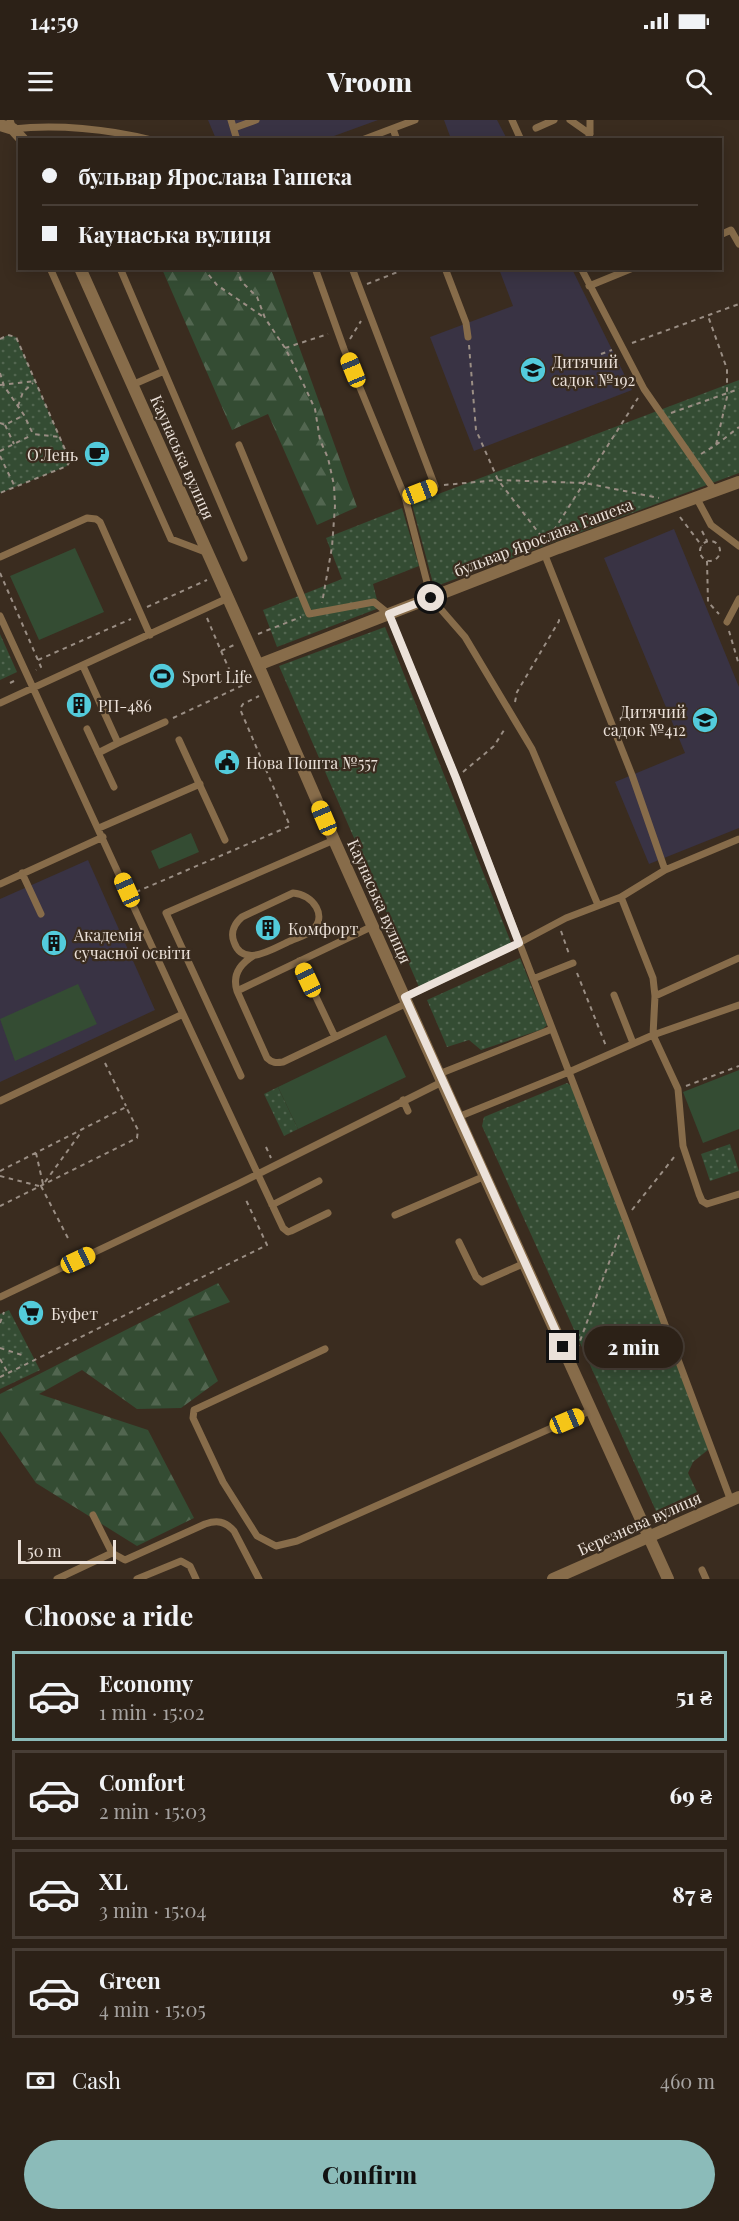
<!DOCTYPE html>
<meta charset="utf-8">
<style>
body{margin:0;font-family:"Playfair Display",serif;background:#382e24;color:#f1f3f6;height:100vh;display:flex;flex-direction:column;font-size:22px;white-space:nowrap}
*{box-sizing:border-box;margin:0}
p{font-size:20px;color:#a6a3a1}
.icon{flex:none;width:33px;height:33px;fill:none;stroke:currentColor;stroke-width:2;stroke-linecap:round;stroke-linejoin:round}
.map{position:relative;height:1459px;overflow:hidden}
.drawer{display:flex;flex-direction:column;background:#2c2117;flex:1}
.drawer>*{flex:none}
.top-card{position:absolute;left:18px;top:18px;width:704px;height:132px;border-radius:0px;box-shadow:0 3px 15px #0003,0 0 0 2px #483e36;display:grid;align-content:center;height:132px;padding:0 24px;background:#2c2117}
.scale{position:absolute;left:18px;bottom:15px;width:98px;box-sizing:border-box;padding-left:6px;border:3px solid #ebe1d9;border-top:0;font-size:16px;line-height:21px;white-space:nowrap;color:#ebe1d9;-webkit-text-stroke:4px #3a2c1f;paint-order:stroke}
.end{position:absolute;width:27px;height:27px;margin:-14px;border:8px solid #ebe1d9;background:#111;box-shadow:0 0 0 3px #111}
.from{border-radius:50%}
.bubble{position:absolute;height:42px;border-radius:21px;background:#2c2117;box-shadow:0 3px 15px #0003,0 0 0 2px #483e36;font-size:20px;font-weight:800;line-height:42px;text-align:center}
.car{position:absolute;width:18px;height:36px;margin:-18px -9px;border-radius:8px;box-shadow:0 0 4px 2px #0007;background:linear-gradient(#f5c518 24%,#345 0 40%,#f5c518 0 76%,#345 0 86%,#f5c518 0)}
.top-card b{display:flex;align-items:center;gap:21px;height:57px;font-size:22px}
.top-card b+b{border-top:2px solid #483e36}
.top-card i{width:15px;height:15px;background:#f1f3f6}
ul{padding:0;list-style:none}
li{display:flex;align-items:center;gap:18px;height:90px;margin:0 12px 9px;padding:0 12px;border:3px solid #483e36;border-radius:0px}
li div{flex:1}
li b{display:block;font-size:22px}
li em{font-style:normal;font-weight:800}
li.active{border-color:#8bbbb9}
li>.icon{width:54px;height:54px;stroke-width:1.5}
h2{padding:0 24px;font-size:27px;line-height:72px}
.pay{display:flex;align-items:center;gap:15px;height:66px;padding:0 24px;font-size:22px}
.pay p{margin-inline-start:auto}
.action{display:flex;gap:12px;margin-top:auto;padding:12px 24px}
.action a{flex:1;height:69px;border-radius:36px;background:#8bbbb9;color:#111;font-size:24px;font-weight:800;line-height:69px;text-align:center}
.status{display:flex;justify-content:space-between;align-items:center;height:42px;padding:0 30px;background:#2c2117;direction:ltr}
.status svg{height:16px;fill:currentColor}
header{display:flex;justify-content:space-between;align-items:center;height:78px;padding:0 24px;background:#2c2117;font-size:27px;font-weight:800}
.map>svg:first-child{display:block}
.education{fill:#393344}
.green{fill:url(#green-dots)}
.forest{fill:url(#forest-firs)}
.pitch{fill:#344c33}
.lines{fill:none;stroke-linecap:round;stroke-linejoin:round}
.path{stroke:#9a8e84;stroke-width:2;stroke-dasharray:4.5 4.5;stroke-linecap:butt}
.service{stroke:#876c4a;stroke-width:7}
.minor{stroke:#876c4a;stroke-width:12}
.tertiary{stroke:#876c4a;stroke-width:12}
.route{stroke:#ebe1d9;stroke-width:8}
.labels{text-anchor:middle;dominant-baseline:central;stroke-width:4.5;stroke-linejoin:round;paint-order:stroke}
.poi-label{font-size:16px;fill:#ebe1d9;stroke:#3a2c1f;text-anchor:start}
.street-label{font-size:16px;fill:#ebe1d9;stroke:#3a2c1f}
</style>
<div class="status"><b>14:59</b><svg viewBox="0 0 49 12"><path d="M0 12V9h3v3zM5 12V6h3v6zM10 12V3h3v9zM15 12V0h3v12zM26 1h20v11H26zM47 4h2v5h-2z"/></svg></div>
<header><svg class="icon" aria-label="menu" viewBox="0 0 24 24"><path d="M4 6h16M4 12h16M4 18h16"/></svg>Vroom<svg class="icon" aria-label="search" viewBox="0 0 24 24"><circle cx="10" cy="10" r="6"/><path d="M15 15l6 6"/></svg></header>
<div class="map">
<svg width="739" height="1459" viewBox="0 0 739 1459">
<defs>
<pattern id="green-dots" width="8" height="8" patternUnits="userSpaceOnUse" patternTransform="scale(1.5)"><rect width="8" height="8" fill="#344c33"/><path d="M2 2h.1M6 6h.1" fill="none" stroke="#526650" stroke-width="1.8" stroke-linecap="round"/></pattern>
<pattern id="forest-firs" width="22" height="20" patternUnits="userSpaceOnUse" patternTransform="scale(1.5)"><rect width="22" height="20" fill="#344c33"/><path d="M5 1l3.5 6h-7zM16 11l3.5 6h-7z" fill="#526650"/></pattern>
</defs>
<rect width="100%" height="100%" fill="#3a2c1f"/>
<path class="education" d="M208,0H378L323,20L216,19Z
M444,0H497L507,19H451Z
M499,149H572L632,270L474,331L430,217L513,186Z
M674,409L739,567V708L649,744L615,662L685,633L604,438Z
M88,740L155,890L0,962V779Z"/>
<path class="green" d="M8,215L16,217L70,341L67,346L0,373V219Z
M739,260V353L434,467L412,384Z
M402,388L419,446L373,464L379,488L277,527L263,490L342,459L326,418Z
M385,507L512,825L419,867L279,546Z
M0,514L17,552L0,560Z
M520,838L547,905L543,909L481,930L469,920L447,927L427,880Z
M567,963L573,967L709,1329L693,1342L688,1353L697,1372L656,1391L482,1006L484,997Z
M278,967L298,1009L284,1016L264,974Z
M730,1024L739,1051L710,1061L701,1034Z
M9,1190L40,1250L0,1269V1194Z"/>
<path class="forest" d="M162,149H271L357,387L317,405L268,294L232,310Z
M218,1163L230,1182L188,1199L218,1261L181,1288L137,1289L82,1250L39,1274L148,1310L194,1398L137,1426L36,1363L0,1311V1274Z"/>
<path class="pitch" d="M75,428L104,492L39,520L10,456Z
M191,713L199,732L159,749L151,731Z
M78,864L97,904L15,941L0,899Z
M386,915L406,957L298,1009L278,967Z
M739,950V1009L703,1023L683,972Z"/>
<g class="lines">
<path class="path" d="M203,148L217,165L265,198
M237,148L241,161L257,177L265,198L285,228L303,263L315,289L320,320L328,338L334,365L335,386L332,427L322,483
M367,164L408,148
M0,219L8,215L16,217L70,341L67,346L0,373
M350,219L361,201
M632,223L739,184
M469,225L476,310L498,360L545,421
M285,228L328,214
M601,234L612,230
M0,253L4,266L24,295L33,314L59,317
M0,265L36,261
M18,286L23,272L33,263
M671,293L739,269
M0,303L5,305L24,295
M5,305L14,324
M716,325L739,307
M0,331L32,315
M701,334L716,325L727,277V249L708,196
M0,336L15,367
M444,365L498,360L585,363L659,378
M680,397L702,426
M702,411L707,421
M549,418L638,278
M700 431a10 10 0 1 1 20 0a10 10 0 1 1-20 0Z
M707,441L708,482L719,494
M0,453L41,547L36,550
M147,487L207,460
M207,498L221,531L234,525
M729,511L739,545
M258,514L301,497
M221,531L230,551
M38,540L131,499
M10,563L18,559
M515,582L517,572L559,501V497
M173,598L252,561
M463,652L494,626L506,607
M136,772L290,706L240,589L243,584L259,576
M561,811L569,834
M577,853L606,926
M105,943L126,986
M686,966L739,946
M266,1027L271,1038
M36,1033L43,1064
M0,1051L126,987L138,1010L137,1018L0,1086
M0,1056L39,1066
M45,1062L82,1011
M41,1066L70,1122
M632,1090L675,1036
M0,1203L4,1192
M0,1228L25,1236
M577,1229L620,1113
M0,1239L8,1253
M0,1257L267,1125L246,1080"/>
<path class="service" d="M10,0L13,9C56,4 109,9 151,20
M231,0L237,20
M512,0L521,20
M570,0L590,14
M234,8L256,0
M536,8L554,0
M393,9L397,20
M362,20L415,0
M587,20L590,14V0
M720,115L731,110L739,124
M50,148L171,419L208,433
M120,148L244,438
M315,148L344,229L405,377L431,478L465,517L532,629L598,785
M352,148L435,366L405,377
M445,148L466,203L468,217
M581,148L644,269L715,371
M589,166L633,148
M132,265L164,251
M239,325L309,494L374,482L389,494L456,658L625,1098L731,1381
M696,377L711,405L739,426
M544,433L632,655L665,750
M0,437L87,398L96,399L100,402L150,515
M0,496L183,894
M727,502L739,479
M83,546L118,623L98,633
M0,583L228,478
M87,609L114,667
M179,620L225,720
M118,623L165,602
M99,708L200,664
M22,753L41,794
M0,764L103,717
M293,773C313,774 329,797 311,811C305,816 296,818 290,821C274,828 243,849 234,822C230,812 235,803 242,797Z
M621,777L653,858L655,876L653,915L678,969L683,1026L699,1074L702,1081L707,1084L739,1074
M253,836C240,844 232,855 237,871L373,806
M299,841L335,917
M533,859L573,843
M237,871L267,938C272,943 276,943 283,942L407,883
M614,875L633,923
M655,876L739,838
M405,877L519,823L566,798L621,777L665,750L739,719
M439,954L552,909
M241,956L166,793L334,720
M403,980L408,991
M0,981L183,894L283,1108L288,1112L291,1111L328,1093
M458,997L569,952L653,915L739,885
M272,1085L319,1061
M395,1095L485,1056
M459,1122L476,1157L482,1162L525,1143
M0,1177L238,1064L442,962
M325,1229L194,1290L193,1298L223,1362L257,1416L276,1426L297,1421L592,1290
M93,1395L112,1433L125,1440L205,1404C217,1400 225,1401 234,1411L259,1459
M702,1450L706,1459
M57,1459L112,1433
M137,1459L181,1441L190,1446L196,1459"/>
<path class="minor" d="M0,5L13,9L23,20
M80,148L258,545L334,720L458,997L668,1459
M258,545L558,428L739,362"/>
<path class="tertiary" d="M553,1459L739,1377"/>
</g>
<g class="lines">
<path class="route" d="M431,478L389,494L456,658L519,823L405,877L563,1227"/>
</g>
<defs>
<g id="school-disc" transform="scale(1.35)"><circle r="9.5" fill="#53cbdb" stroke="#3a2c1f"/><path d="M0-5L7-2L0 1L-7-2ZM-4 1L0 2.5L4 1V4Q0 6-4 4Z" fill="#111"/></g>
<g id="cafe-disc" transform="scale(1.35)"><circle r="9.5" fill="#53cbdb" stroke="#3a2c1f"/><path d="M-5.5-4.5H6V0H3Q3 3.5 0 3.5H-2.5Q-5.5 3.5-5.5 0ZM3-3.2v2h1.7v-2ZM-6 4.5H4V6H-6Z" fill="#111"/></g>
<g id="stadium-disc" transform="scale(1.35)"><circle r="9.5" fill="#53cbdb" stroke="#3a2c1f"/><path d="M0-5a6.5 5 0 1 0 0 10a6.5 5 0 1 0 0-10ZM-3.5-1.8h7v3.6h-7Z" fill="#111"/></g>
<g id="building-disc" transform="scale(1.35)"><circle r="9.5" fill="#53cbdb" stroke="#3a2c1f"/><path d="M-4-6H4V6H1V3H-1V6H-4ZM-2.5-4.3h1.7v1.8h-1.7ZM.8-4.3h1.7v1.8H.8ZM-2.5-1h1.7V.8h-1.7ZM.8-1h1.7V.8H.8Z" fill="#111"/></g>
<g id="civic-disc" transform="scale(1.35)"><circle r="9.5" fill="#53cbdb" stroke="#3a2c1f"/><path d="M-.6-6.5H3V-4.5H.6V-3L4-1V1h2V6H-6V1h2V-1L-.6-3ZM-1.2 2.5V6h2.4V2.5Z" fill="#111"/></g>
<g id="supermarket-disc" transform="scale(1.35)"><circle r="9.5" fill="#53cbdb" stroke="#3a2c1f"/><path d="M-6-5.5h2.5l.6 2H6L4.5 2H-2.5L-4.4-4H-6ZM-1.5 3.2a1.3 1.3 0 1 0 .1 0ZM3 3.2a1.3 1.3 0 1 0 .1 0Z" fill="#111"/></g>
</defs>
<g fill-rule="evenodd">
<use href="#school-disc" x="533" y="250"/>
<use href="#cafe-disc" x="97" y="334"/>
<use href="#stadium-disc" x="162" y="556"/>
<use href="#building-disc" x="79" y="585"/>
<use href="#school-disc" x="705" y="600"/>
<use href="#civic-disc" x="227" y="642"/>
<use href="#building-disc" x="268" y="808"/>
<use href="#building-disc" x="54" y="823"/>
<use href="#supermarket-disc" x="31" y="1193"/>
</g>
<g class="labels">
<g class="poi-label">
<text x="552" y="241">Дитячий<tspan x="552" dy="18">садок №192</tspan></text>
<text x="78" y="334" text-anchor="end">О'Лень</text>
<text x="182" y="556">Sport Life</text>
<text x="98" y="585">РП-486</text>
<text x="686" y="591" text-anchor="end">Дитячий<tspan x="686" dy="18">садок №412</tspan></text>
<text x="246" y="642">Нова Пошта №557</text>
<text x="288" y="808">Комфорт</text>
<text x="74" y="814">Академія<tspan x="74" dy="18">сучасної освіти</tspan></text>
<text x="51" y="1193">Буфет</text>
</g>
<g class="street-label">
<text transform="translate(183 337) rotate(66)">Каунаська вулиця</text>
<text transform="translate(543 417) rotate(-21)">бульвар Ярослава Гашека</text>
<text transform="translate(380 781) rotate(66)">Каунаська вулиця</text>
<text transform="translate(639 1403) rotate(-24)">Березнева вулиця</text>
</g>
</g>
</svg>
<div class="scale">50 m</div>
<i class="end from" style="left:431px;top:478px"></i>
<i class="end" style="left:563px;top:1227px"></i>
<div class="bubble" style="left:584px;top:1206px;width:99px">2 min</div>
<i class="car" style="left:353px;top:250px;rotate:338deg"></i>
<i class="car" style="left:420px;top:372px;rotate:69deg"></i>
<i class="car" style="left:324px;top:698px;rotate:337deg"></i>
<i class="car" style="left:127px;top:770px;rotate:336deg"></i>
<i class="car" style="left:308px;top:860px;rotate:335deg"></i>
<i class="car" style="left:78px;top:1140px;rotate:65deg"></i>
<i class="car" style="left:567px;top:1301px;rotate:67deg"></i>
<div class="top-card">
<b><i class="from"></i>бульвар Ярослава Гашека</b>
<b><i></i>Каунаська вулиця</b>
</div>
</div>
<section class="drawer">
<h2>Choose a ride</h2>
<ul>
<li class="active"><svg class="icon" aria-label="car" viewBox="0 0 24 24"><path d="M5 17H2v-5l4-1 3-4h7l3 4 3 1v5h-3M9 17h6M6 11h13"/><circle cx="7" cy="17" r="2"/><circle cx="17" cy="17" r="2"/></svg><div><b>Economy</b><p>1 min · 15:02</p></div><em>51 ₴</em></li>
<li><svg class="icon" aria-label="car" viewBox="0 0 24 24"><path d="M5 17H2v-5l4-1 3-4h7l3 4 3 1v5h-3M9 17h6M6 11h13"/><circle cx="7" cy="17" r="2"/><circle cx="17" cy="17" r="2"/></svg><div><b>Comfort</b><p>2 min · 15:03</p></div><em>69 ₴</em></li>
<li><svg class="icon" aria-label="car" viewBox="0 0 24 24"><path d="M5 17H2v-5l4-1 3-4h7l3 4 3 1v5h-3M9 17h6M6 11h13"/><circle cx="7" cy="17" r="2"/><circle cx="17" cy="17" r="2"/></svg><div><b>XL</b><p>3 min · 15:04</p></div><em>87 ₴</em></li>
<li><svg class="icon" aria-label="car" viewBox="0 0 24 24"><path d="M5 17H2v-5l4-1 3-4h7l3 4 3 1v5h-3M9 17h6M6 11h13"/><circle cx="7" cy="17" r="2"/><circle cx="17" cy="17" r="2"/></svg><div><b>Green</b><p>4 min · 15:05</p></div><em>95 ₴</em></li>
</ul>
<div class="pay"><svg class="icon" aria-label="cash" viewBox="0 0 24 24"><path d="M3 7h18v10H3z"/><circle cx="12" cy="12" r="2"/></svg>Cash<p>460 m</p></div>
<div class="action"><a>Confirm</a></div>
</section>
